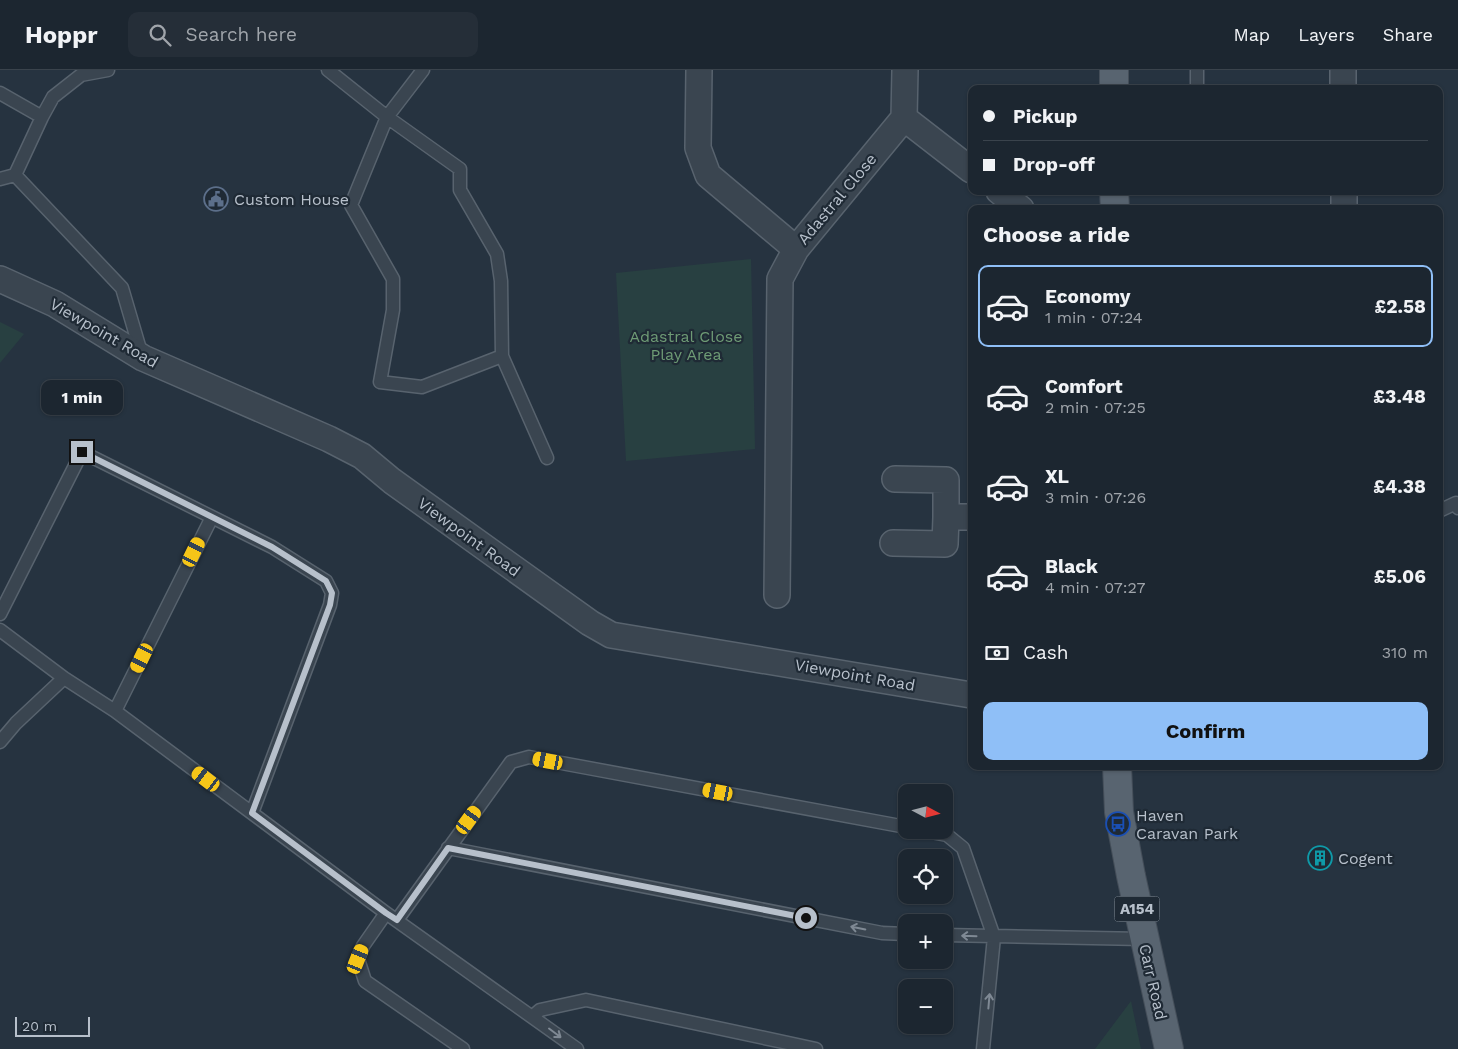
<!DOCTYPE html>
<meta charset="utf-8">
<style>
body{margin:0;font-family:"Work Sans",sans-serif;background:#252e38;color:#f1f3f6;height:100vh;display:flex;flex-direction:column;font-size:19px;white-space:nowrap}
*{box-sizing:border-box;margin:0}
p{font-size:16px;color:#a0a5ab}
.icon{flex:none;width:28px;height:28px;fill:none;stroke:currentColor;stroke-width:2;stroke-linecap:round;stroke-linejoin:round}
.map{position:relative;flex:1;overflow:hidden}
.panel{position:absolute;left:968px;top:135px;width:475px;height:565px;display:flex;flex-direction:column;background:#1c2630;border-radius:10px;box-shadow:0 1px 4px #0004,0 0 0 1px #3a434c}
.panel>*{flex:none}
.hud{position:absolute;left:968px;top:15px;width:475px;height:110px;border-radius:10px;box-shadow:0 1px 4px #0004,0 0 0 1px #3a434c;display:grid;align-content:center;height:110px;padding:0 15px;background:#1c2630}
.needle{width:32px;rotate:97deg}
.tools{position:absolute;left:898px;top:714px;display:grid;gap:10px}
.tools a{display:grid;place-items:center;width:55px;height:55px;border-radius:10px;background:#1c2630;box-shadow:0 1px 4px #0004,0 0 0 1px #3a434c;font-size:25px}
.scale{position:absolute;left:15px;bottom:12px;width:75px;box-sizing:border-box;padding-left:5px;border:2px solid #b7c0cb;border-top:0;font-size:14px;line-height:18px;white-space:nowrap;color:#b7c0cb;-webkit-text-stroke:4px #1f2a35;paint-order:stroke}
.end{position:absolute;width:22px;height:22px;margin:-11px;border:6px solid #b7c0cb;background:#111;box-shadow:0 0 0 2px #111}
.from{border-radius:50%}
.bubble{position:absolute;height:35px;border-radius:10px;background:#1c2630;box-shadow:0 1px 4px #0004,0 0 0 1px #3a434c;font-size:16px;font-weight:700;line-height:35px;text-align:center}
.car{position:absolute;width:15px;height:30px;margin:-15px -8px;border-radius:6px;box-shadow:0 0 4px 1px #0007;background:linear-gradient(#f5c518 24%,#345 0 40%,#f5c518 0 76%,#345 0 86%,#f5c518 0)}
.hud b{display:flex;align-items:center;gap:18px;height:48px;font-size:19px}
.hud b+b{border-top:1px solid #3a434c}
.hud i{width:12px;height:12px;background:#f1f3f6}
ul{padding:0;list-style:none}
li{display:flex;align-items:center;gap:15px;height:82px;margin:0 10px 8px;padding:0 5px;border:2px solid transparent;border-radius:10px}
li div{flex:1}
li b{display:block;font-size:19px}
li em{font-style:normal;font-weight:700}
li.on{border-color:#8fbff7}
li>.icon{width:45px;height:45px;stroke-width:1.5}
h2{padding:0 15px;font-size:22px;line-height:60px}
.pay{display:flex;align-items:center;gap:12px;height:55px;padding:0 15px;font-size:19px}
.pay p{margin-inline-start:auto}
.action{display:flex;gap:10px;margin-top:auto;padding:10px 15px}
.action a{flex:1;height:58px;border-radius:10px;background:#8fbff7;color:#111;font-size:20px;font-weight:700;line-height:58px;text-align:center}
header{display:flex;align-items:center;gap:30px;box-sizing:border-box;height:70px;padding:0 25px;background:#1c2630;border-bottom:1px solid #3a434c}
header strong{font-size:24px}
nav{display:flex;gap:28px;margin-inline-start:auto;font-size:18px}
.search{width:350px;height:45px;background:#252e38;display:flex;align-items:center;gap:12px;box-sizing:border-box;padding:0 18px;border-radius:10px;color:#a0a5ab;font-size:19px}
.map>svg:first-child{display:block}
.green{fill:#284041}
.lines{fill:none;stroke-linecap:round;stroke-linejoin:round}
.service-casing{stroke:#58636e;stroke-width:15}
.minor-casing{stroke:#58636e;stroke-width:28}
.primary-casing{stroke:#444e59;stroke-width:30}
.service{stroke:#3a4550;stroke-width:12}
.minor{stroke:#3a4550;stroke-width:25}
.primary{stroke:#586470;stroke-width:28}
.oneway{stroke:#7f8994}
.route{stroke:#b7c0cb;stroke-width:6}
.labels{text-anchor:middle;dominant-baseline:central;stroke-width:4.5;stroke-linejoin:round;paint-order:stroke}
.shield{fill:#1f2a35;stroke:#89939e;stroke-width:1}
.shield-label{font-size:15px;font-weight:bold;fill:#b7c0cb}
.poi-label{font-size:16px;fill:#b7c0cb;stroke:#1f2a35;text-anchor:start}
.street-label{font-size:16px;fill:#b7c0cb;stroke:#1f2a35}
.park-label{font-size:16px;fill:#6e9b75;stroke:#1f2a35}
</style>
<header>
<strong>Hoppr</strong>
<div class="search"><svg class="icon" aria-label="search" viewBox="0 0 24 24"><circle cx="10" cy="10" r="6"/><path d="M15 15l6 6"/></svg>Search here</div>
<nav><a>Map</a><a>Layers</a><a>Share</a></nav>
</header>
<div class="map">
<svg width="1458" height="979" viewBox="0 0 1458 979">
<rect width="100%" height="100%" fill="#263340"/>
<path class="green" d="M751,189L755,379L626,391L616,203Z
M0,252L24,264L0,293Z
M1131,931L1141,979H1095Z"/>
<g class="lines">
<g class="service-casing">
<path id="service" d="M328,0L387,47L351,135L393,209V240L380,312L422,317L502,286L547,388
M423,0L387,47L460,99V120L497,184L501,211L502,286
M1197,0V19
M0,23L42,47L15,105
M42,47L53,27L81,5L108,0
M15,105L122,218L142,286
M0,109L15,105
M1439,441L1456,433L1458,438
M0,544L82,382L272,477L326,511L332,523L330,535L252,743
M0,560L64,608L115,641L386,843L577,979
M115,641L212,447
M0,672L16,653L64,608
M920,760L947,765L963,778L994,867L983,979
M448,778L882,863L906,864
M386,843L363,876L358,889L365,911L463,979
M397,850L511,692L529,687L906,757
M944,865L1143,869
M533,946L540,940L586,930L816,979"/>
</g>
<g class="minor-casing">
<path id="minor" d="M699,0L698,78L708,105L796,179L904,48L905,0
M1343,19V0
M904,48L971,100
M999,121L1021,139
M1344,121V139
M0,209L55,234L143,288L329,369L362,386L392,411L590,553L611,565L971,625
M895,409L946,410V447
M893,473L945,474L946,447H971
M777,525L780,209L796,179"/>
</g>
<g class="primary-casing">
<path id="primary" d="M1114,19V0
M1114,121L1115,139
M1117,696L1119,742L1131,806L1169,979"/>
</g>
<use href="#service" class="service"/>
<use href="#minor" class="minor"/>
<use href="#primary" class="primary"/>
</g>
<defs><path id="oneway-shaft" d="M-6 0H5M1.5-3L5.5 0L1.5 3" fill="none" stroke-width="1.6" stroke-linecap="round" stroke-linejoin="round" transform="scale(1.25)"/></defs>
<g class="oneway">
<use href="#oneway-shaft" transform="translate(858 858) rotate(-169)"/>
<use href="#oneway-shaft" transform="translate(969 866) rotate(-178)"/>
<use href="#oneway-shaft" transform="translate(989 931) rotate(-85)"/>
<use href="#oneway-shaft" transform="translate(555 963) rotate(37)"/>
</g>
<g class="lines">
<path class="route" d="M82,382L272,477L326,511L332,523L330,535L252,743L386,843L397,850L448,778L806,848"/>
</g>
<defs>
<g id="civic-ring" transform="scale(1.25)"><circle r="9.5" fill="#1f2a35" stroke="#5c6f8a" stroke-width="1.5"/><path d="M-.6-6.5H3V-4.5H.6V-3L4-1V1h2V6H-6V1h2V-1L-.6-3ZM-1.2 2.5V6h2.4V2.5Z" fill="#5c6f8a"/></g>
<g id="bus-ring" transform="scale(1.25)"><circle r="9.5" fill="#1f2a35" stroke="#1a4fb4" stroke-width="1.5"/><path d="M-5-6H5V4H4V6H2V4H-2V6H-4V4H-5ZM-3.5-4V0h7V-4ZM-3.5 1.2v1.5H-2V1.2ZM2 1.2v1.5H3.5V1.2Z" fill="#1a4fb4"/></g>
<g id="building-ring" transform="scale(1.25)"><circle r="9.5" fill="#1f2a35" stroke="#0f9aa8" stroke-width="1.5"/><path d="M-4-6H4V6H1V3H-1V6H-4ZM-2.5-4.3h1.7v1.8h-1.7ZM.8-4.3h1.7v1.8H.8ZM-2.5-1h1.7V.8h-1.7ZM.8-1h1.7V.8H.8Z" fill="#0f9aa8"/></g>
</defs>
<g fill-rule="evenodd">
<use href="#civic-ring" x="216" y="129"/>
<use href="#bus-ring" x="1118" y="754"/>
<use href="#building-ring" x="1320" y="788"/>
</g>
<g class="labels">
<rect class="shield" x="1114.5" y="826.5" width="45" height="25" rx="4"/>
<g class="shield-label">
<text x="1137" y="839">A154</text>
</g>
<g class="poi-label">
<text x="234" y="129">Custom House</text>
<text x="1136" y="745">Haven<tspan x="1136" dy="18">Caravan Park</tspan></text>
<text x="1338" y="788">Cogent</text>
</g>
<g class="street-label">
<text transform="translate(837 129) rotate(-50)">Adastral Close</text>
<text transform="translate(104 263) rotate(30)">Viewpoint Road</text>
<text transform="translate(469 467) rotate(36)">Viewpoint Road</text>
<text transform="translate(855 605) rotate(10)">Viewpoint Road</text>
<text transform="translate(1153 912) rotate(77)">Carr Road</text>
</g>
<g class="park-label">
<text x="686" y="266">Adastral Close<tspan x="686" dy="18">Play Area</tspan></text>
</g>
</g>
</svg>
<div class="tools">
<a><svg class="needle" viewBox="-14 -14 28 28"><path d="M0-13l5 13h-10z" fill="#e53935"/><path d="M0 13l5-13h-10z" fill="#a0a5ab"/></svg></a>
<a><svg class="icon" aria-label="locate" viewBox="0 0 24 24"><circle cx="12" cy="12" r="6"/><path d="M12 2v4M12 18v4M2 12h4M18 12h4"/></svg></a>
<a>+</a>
<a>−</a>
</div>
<div class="scale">20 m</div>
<i class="end from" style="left:806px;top:848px"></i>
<i class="end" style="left:82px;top:382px"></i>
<div class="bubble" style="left:41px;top:310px;width:82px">1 min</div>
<i class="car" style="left:194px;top:482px;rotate:26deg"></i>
<i class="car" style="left:142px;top:588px;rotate:206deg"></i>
<i class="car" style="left:548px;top:691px;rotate:281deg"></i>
<i class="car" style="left:206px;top:709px;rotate:307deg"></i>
<i class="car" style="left:718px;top:722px;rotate:281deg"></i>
<i class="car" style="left:469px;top:750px;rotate:36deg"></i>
<i class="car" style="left:358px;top:889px;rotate:22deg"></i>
<div class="hud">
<b><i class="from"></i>Pickup</b>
<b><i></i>Drop-off</b>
</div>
<section class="panel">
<h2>Choose a ride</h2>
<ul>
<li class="on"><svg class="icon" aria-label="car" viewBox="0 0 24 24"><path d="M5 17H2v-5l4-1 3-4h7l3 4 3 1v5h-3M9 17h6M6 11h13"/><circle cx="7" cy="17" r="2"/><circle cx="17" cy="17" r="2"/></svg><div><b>Economy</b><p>1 min · 07:24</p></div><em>£2.58</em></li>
<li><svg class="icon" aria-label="car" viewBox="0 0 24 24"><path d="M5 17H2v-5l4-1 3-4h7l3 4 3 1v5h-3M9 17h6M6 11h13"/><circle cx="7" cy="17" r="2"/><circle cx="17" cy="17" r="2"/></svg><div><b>Comfort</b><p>2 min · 07:25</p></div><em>£3.48</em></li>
<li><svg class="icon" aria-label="car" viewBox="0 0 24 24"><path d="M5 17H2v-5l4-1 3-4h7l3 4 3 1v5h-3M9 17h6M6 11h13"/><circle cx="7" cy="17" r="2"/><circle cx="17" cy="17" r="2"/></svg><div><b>XL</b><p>3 min · 07:26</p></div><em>£4.38</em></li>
<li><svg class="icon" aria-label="car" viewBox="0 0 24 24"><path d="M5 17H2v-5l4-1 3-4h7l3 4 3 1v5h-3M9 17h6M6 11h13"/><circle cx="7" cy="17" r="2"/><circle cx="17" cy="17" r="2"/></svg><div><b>Black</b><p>4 min · 07:27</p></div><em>£5.06</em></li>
</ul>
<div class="pay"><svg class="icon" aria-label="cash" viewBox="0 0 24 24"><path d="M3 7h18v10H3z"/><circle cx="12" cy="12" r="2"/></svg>Cash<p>310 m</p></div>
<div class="action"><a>Confirm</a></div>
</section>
</div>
